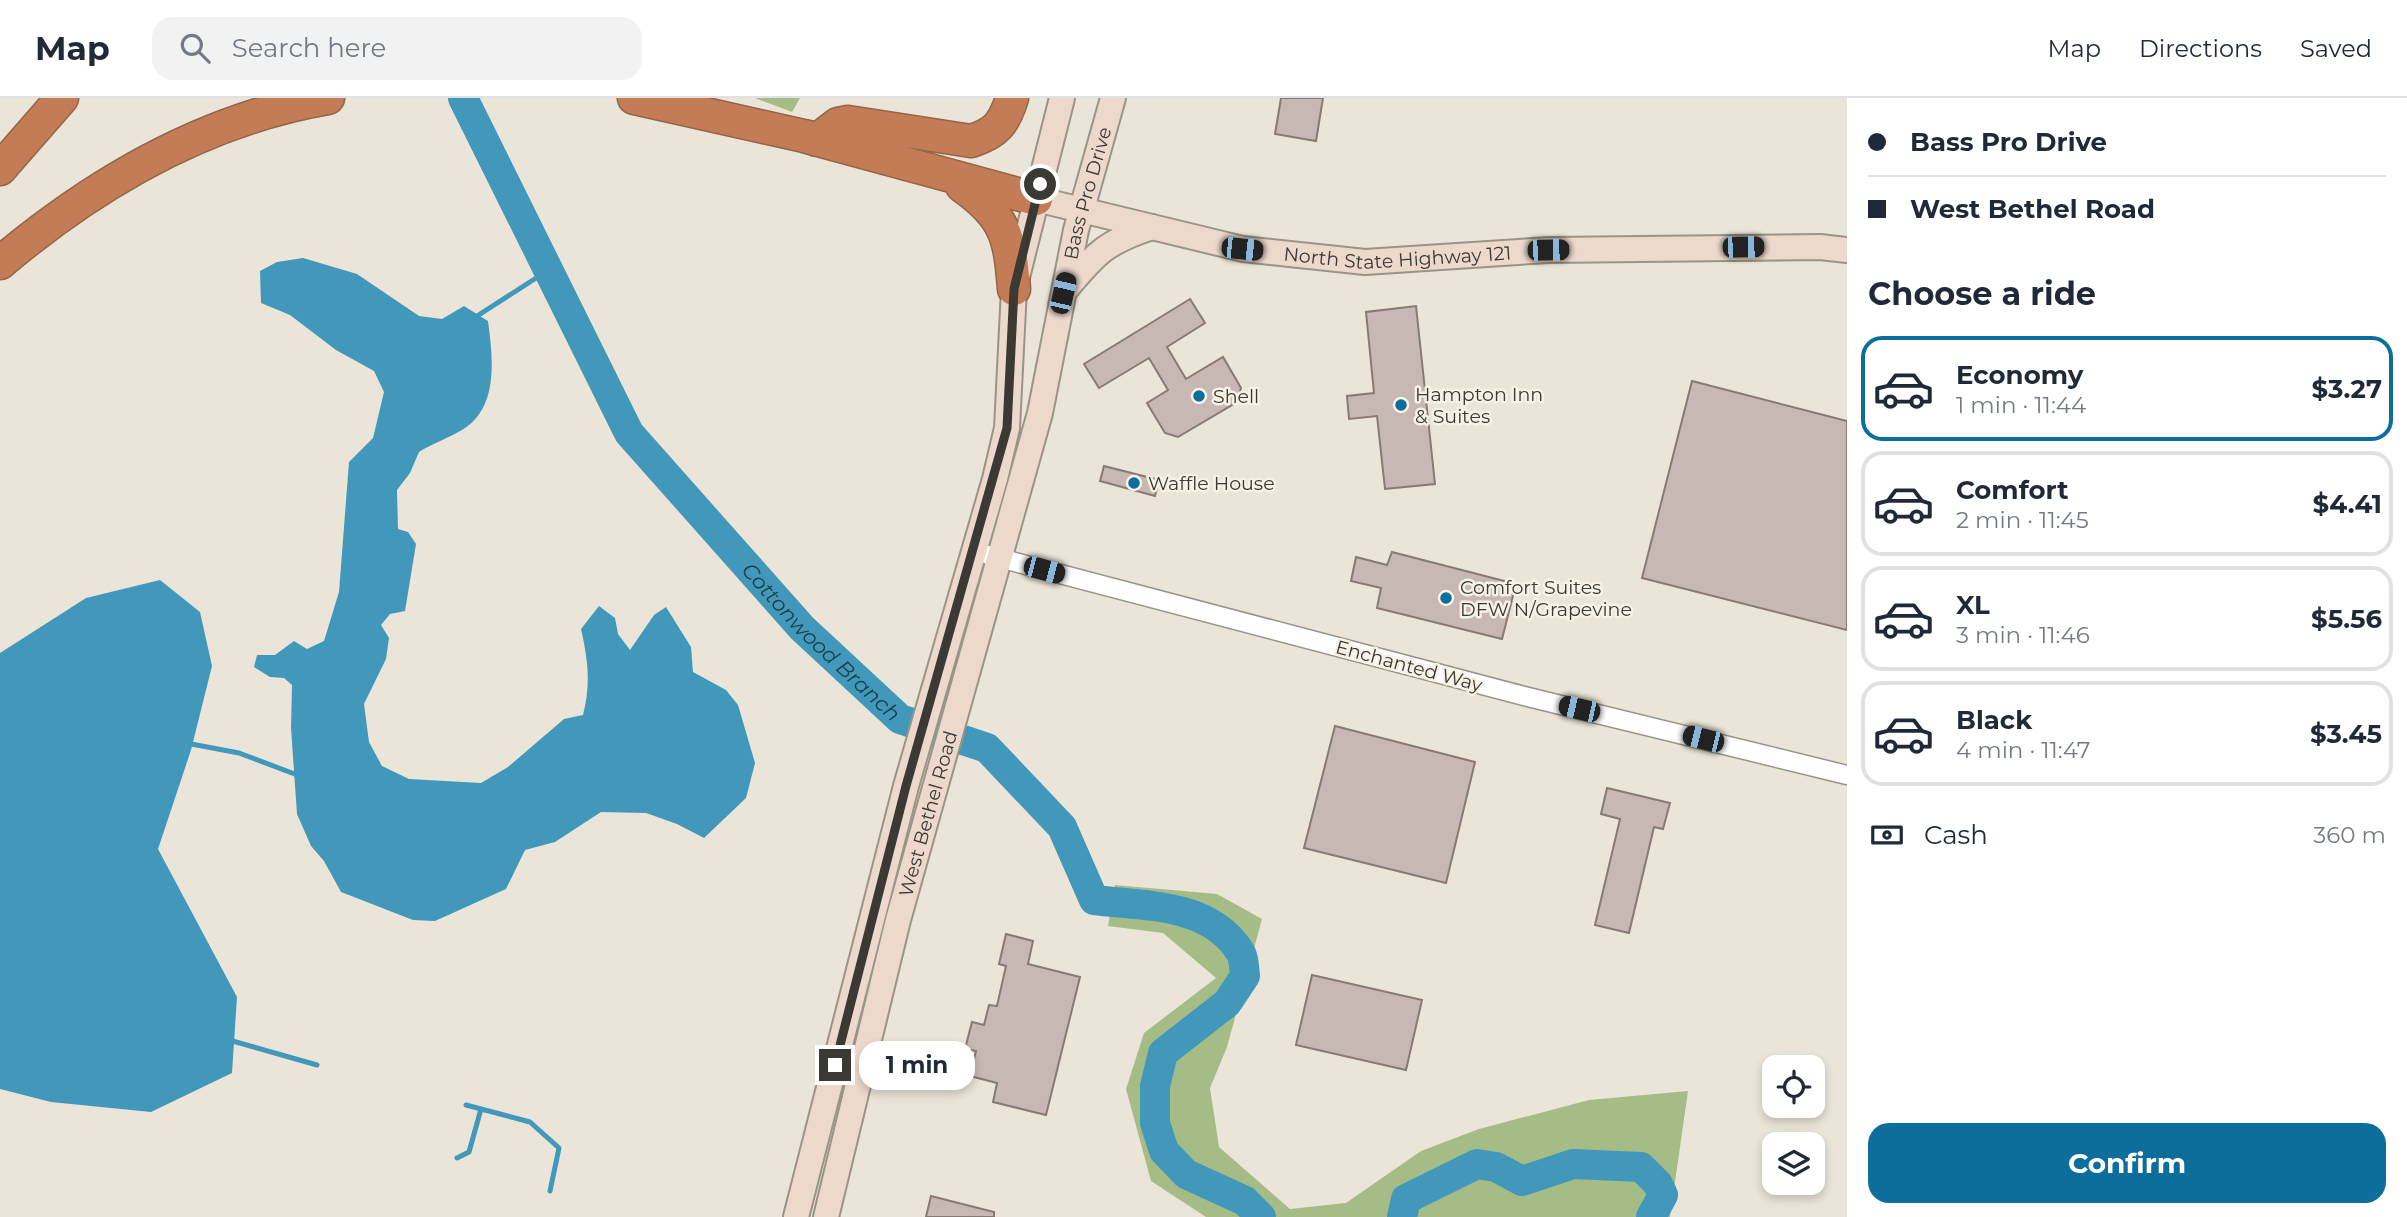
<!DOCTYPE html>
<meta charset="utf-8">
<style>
body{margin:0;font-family:Montserrat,sans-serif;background:#f2f2f3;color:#1f2937;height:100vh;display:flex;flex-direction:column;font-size:26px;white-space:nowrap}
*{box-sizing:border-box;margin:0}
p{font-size:23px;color:#747a83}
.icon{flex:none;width:38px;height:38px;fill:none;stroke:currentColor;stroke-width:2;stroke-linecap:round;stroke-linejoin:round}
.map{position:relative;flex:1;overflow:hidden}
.details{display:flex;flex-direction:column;background:#fff;width:560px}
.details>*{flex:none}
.banner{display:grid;align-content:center;height:154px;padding:0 21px;background:#fff}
.buttons{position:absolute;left:1762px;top:957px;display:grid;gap:14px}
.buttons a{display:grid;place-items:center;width:63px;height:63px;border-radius:14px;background:#fff;box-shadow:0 4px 10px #0003;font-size:35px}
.end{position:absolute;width:32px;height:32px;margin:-16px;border:9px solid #3b3934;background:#fff;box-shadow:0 0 0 4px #fff}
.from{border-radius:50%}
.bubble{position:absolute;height:49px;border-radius:21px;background:#fff;box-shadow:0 4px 10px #0003;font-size:23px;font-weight:700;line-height:49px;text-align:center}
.car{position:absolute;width:21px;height:42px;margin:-21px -10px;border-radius:9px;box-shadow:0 0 5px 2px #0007;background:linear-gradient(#222 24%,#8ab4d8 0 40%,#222 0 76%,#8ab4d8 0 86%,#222 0)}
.banner b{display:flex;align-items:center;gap:24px;height:66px;font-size:26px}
.banner b+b{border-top:2px solid #e0e1e3}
.banner i{width:18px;height:18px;background:#1f2937}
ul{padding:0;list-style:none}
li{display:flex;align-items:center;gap:21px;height:105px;margin:0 14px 10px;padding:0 7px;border:4px solid #e0e1e3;border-radius:21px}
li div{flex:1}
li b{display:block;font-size:26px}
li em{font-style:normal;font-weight:700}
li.selected{border-color:#0d6d9b}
li>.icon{width:63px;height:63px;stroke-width:1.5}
h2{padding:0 21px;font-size:32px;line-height:84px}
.pay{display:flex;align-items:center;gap:18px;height:77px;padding:0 21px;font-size:26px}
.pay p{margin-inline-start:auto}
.primary-button{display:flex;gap:14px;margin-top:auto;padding:14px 21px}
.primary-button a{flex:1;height:80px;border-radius:21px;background:#0d6d9b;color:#fff;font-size:28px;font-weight:700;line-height:80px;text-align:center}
header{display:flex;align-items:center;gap:42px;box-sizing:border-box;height:98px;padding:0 35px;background:#fff;border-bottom:2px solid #e0e1e3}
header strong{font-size:33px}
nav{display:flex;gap:38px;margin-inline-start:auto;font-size:24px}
.search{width:490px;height:63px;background:#f2f2f3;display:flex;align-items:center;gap:18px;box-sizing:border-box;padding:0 24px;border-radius:21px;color:#747a83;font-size:26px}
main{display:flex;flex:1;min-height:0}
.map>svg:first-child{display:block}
.green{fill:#a6bc87}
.water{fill:#4298ba}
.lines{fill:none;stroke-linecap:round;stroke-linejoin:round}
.stream{stroke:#4298ba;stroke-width:5}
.river{stroke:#4298ba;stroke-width:30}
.building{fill:#c8b8b4;stroke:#887975;stroke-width:2}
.minor-casing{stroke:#999487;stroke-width:21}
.secondary-casing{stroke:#999487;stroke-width:28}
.motorway-casing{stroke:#936549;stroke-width:35}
.minor{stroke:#fff;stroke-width:18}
.secondary{stroke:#edd8cc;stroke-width:24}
.motorway{stroke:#c37c55;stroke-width:32}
.route{stroke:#3b3934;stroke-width:9}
.poi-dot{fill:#0d6d9b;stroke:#f7f2e5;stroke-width:2.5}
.labels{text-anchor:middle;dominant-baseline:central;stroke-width:5;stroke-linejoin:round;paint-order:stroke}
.street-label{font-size:19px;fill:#3b3934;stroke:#f7f2e5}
.poi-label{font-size:19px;fill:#3b3934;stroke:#f7f2e5;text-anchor:start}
.water-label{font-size:21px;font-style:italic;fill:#193f4e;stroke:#f7f2e5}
</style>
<header>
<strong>Map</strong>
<div class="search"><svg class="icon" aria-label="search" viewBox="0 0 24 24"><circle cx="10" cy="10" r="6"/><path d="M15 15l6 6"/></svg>Search here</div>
<nav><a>Map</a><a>Directions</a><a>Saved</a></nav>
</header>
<main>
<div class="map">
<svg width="1847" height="1119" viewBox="0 0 1847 1119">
<rect width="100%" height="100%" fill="#eae5d8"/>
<path class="green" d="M755,0H800L792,14Z
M1115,787L1217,796L1262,821L1227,949L1210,990L1219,1049L1290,1111L1346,1105L1421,1053L1479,1031L1589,1002L1688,993L1670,1119H1206L1151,1083L1126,991L1144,935L1216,880L1163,835L1108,828Z"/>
<path class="water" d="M303,160L357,176L419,218L442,221L464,208L488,223C493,260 499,310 462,332C449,340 433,345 419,354L410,375L397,392L398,431L408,434L416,446L405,513L390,516L381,527L389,540L386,561L364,606L369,644L382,668L409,681L481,685L508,669L564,621L583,617C591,586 588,562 581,531L599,508L615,520L618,536L630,552L654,517L666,509L691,549L693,574L726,592L738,607L755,665L746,700L704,740L677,726L646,715L601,714L555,744L525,752L506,791L435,823L413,822L341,794L324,763L311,748L297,716L291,630L292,587L284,580L270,579L254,569L257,557H275L294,543L307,551L324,543L339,494L349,364L373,340L384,294L374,273L336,252L290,217L261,205L260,173L277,164Z
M160,482L200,514L212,568L191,652L158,751L237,899L232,975L151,1014L51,1004L0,991V555L86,500Z"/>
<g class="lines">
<path class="stream" d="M474,220L547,173
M186,645L239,655L300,678
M229,942L317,967
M466,1007L530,1024L559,1050L550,1093
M457,1060L469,1054L481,1011"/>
<g class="river">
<path id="s1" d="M463,0L629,335L802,530L900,621L987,650L1062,729L1094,802C1144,808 1208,805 1239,852C1244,858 1244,870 1245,878L1227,905L1163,955L1155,988V1025L1164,1053L1186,1076L1245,1103L1261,1119"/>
<path d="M1402,1119L1406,1101L1477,1066L1496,1069L1522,1083L1573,1066L1641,1069L1658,1086L1663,1097L1651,1119"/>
</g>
</g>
<path class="building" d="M1281,0H1323L1316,43L1275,36Z
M1190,201L1205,225L1167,249L1186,281L1223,259L1241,290L1237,304L1178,339L1165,335L1147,305L1168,292L1149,260L1099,290L1084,266Z
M1416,208L1435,386L1385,391L1377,318L1349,321L1347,298L1374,295L1366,214Z
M1692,283L1847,323V532L1642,480Z
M1104,368L1159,382L1155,398L1100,383Z
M1392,454L1516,486L1502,541L1377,510L1381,490L1351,483L1356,459L1387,467Z
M1335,628L1475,664L1446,785L1304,750Z
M1607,690L1670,705L1663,731L1654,729L1629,835L1595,827L1620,721L1601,716Z
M1006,836L1033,843L1028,866L1080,879L1046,1017L993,1004L997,985L970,978L976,953L965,951L972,924L984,927L989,907L997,908L1006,868L999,866Z
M1312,877L1422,902L1406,972L1296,947Z
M931,1098L994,1114V1119H926Z"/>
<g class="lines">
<g class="minor-casing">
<path id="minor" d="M988,457L1528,599L1847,677"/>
</g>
<g class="secondary-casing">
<g id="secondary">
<path id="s2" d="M1036,101L1243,151L1365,164L1548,152L1820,149L1847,152"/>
<path d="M1066,191C1096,155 1106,144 1152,129"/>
<path d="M796,1119L906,688L995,381L1007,330L1014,191L1062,0"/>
<path id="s3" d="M826,1119L898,822L1040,315L1076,132L1113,0"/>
</g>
</g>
<g class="motorway-casing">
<path id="motorway" d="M634,0L804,38L1036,101
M817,42L838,26L848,24L971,43C997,35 1004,25 1012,0
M0,71L62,0
M962,88C1006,119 1010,139 1014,191
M0,165C95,85 205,21 328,0"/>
</g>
<use href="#minor" class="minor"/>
<use href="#secondary" class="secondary"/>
<use href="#motorway" class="motorway"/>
</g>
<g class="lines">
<path class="route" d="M835,967L906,688L1007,330L1014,191L1040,86"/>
</g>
<g class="poi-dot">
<circle cx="1199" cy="298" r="7"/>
<circle cx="1401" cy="307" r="7"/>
<circle cx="1134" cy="385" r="7"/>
<circle cx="1446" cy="500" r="7"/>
</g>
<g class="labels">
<g class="street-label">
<text stroke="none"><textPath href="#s3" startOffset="1057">Bass Pro Drive</textPath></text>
<text stroke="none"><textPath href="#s2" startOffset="368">North State Highway 121</textPath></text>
<text transform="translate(1409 568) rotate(15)">Enchanted Way</text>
<text stroke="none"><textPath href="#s3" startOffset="416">West Bethel Road</textPath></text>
</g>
<g class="poi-label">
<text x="1415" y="296">Hampton Inn<tspan x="1415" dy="22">&amp; Suites</tspan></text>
<text x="1213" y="298">Shell</text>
<text x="1148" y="385">Waffle House</text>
<text x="1460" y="489">Comfort Suites<tspan x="1460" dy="22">DFW N/Grapevine</tspan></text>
</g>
<g class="water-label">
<text stroke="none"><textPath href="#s1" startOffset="658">Cottonwood Branch</textPath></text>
</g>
</g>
</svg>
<div class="buttons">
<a><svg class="icon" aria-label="locate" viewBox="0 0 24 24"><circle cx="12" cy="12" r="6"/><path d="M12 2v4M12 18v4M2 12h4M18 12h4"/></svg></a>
<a><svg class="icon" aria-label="layers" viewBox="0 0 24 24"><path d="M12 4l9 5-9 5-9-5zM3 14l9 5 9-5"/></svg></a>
</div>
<i class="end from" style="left:1040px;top:86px"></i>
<i class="end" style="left:835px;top:967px"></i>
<div class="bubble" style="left:859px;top:943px;width:116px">1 min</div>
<i class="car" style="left:1743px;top:149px;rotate:89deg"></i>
<i class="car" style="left:1242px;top:151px;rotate:96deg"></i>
<i class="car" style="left:1548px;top:152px;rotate:89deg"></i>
<i class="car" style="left:1063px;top:195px;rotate:13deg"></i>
<i class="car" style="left:1044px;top:472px;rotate:105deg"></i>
<i class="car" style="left:1579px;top:611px;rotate:283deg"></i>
<i class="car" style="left:1703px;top:641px;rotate:284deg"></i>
</div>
<section class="details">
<div class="banner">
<b><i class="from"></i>Bass Pro Drive</b>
<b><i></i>West Bethel Road</b>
</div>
<h2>Choose a ride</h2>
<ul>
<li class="selected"><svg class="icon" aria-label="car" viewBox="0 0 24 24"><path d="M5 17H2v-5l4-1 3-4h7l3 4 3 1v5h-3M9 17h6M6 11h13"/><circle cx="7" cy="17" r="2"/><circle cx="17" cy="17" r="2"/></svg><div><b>Economy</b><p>1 min · 11:44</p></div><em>$3.27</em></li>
<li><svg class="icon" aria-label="car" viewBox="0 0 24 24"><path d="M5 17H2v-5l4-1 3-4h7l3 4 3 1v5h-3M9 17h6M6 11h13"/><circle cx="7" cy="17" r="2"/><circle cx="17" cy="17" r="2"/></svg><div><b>Comfort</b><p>2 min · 11:45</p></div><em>$4.41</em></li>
<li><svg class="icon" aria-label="car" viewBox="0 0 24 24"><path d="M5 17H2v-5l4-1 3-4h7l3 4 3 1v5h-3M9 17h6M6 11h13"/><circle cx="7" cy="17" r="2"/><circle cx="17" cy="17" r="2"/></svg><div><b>XL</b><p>3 min · 11:46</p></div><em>$5.56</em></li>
<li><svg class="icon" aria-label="car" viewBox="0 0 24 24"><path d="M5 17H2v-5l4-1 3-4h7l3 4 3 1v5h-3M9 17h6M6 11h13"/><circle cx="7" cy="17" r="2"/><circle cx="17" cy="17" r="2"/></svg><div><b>Black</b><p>4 min · 11:47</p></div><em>$3.45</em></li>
</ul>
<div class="pay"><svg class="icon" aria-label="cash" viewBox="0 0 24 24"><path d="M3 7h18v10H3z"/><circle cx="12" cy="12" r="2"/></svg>Cash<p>360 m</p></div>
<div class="primary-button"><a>Confirm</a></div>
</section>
</main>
